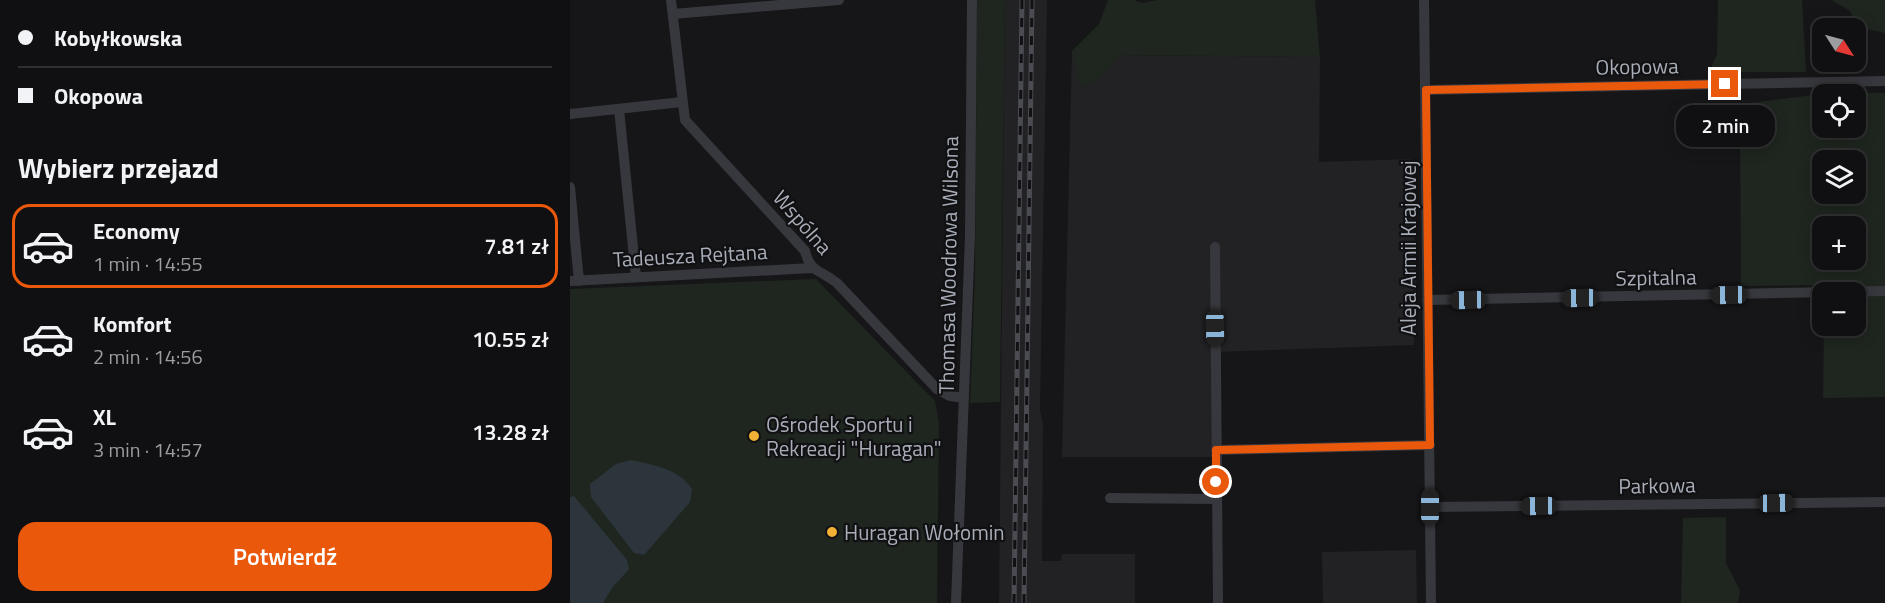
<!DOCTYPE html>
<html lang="pl">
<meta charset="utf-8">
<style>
body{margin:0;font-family:"Titillium Web",sans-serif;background:#1e1e20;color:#f1f3f6;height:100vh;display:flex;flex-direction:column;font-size:22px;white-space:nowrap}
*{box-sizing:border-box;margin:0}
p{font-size:20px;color:#9c9d9f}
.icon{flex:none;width:33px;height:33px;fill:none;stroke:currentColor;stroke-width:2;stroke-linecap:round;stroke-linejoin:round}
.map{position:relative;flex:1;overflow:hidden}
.drawer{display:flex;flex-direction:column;background:#101012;width:570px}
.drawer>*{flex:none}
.banner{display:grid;align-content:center;height:132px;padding:0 18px;background:#101012}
.needle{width:39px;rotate:126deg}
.buttons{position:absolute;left:1242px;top:18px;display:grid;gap:12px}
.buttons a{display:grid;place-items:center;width:54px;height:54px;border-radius:12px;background:#101012;box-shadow:0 3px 15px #0003,0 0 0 2px #303032;font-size:30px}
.end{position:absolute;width:27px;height:27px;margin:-14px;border:8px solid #ea580c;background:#fff;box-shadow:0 0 0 3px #fff}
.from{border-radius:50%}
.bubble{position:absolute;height:42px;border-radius:18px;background:#101012;box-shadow:0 3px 15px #0003,0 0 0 2px #303032;font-size:20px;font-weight:600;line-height:42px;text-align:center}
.car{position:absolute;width:18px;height:36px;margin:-18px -9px;border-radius:8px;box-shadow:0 0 4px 2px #0007;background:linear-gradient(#222 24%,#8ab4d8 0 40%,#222 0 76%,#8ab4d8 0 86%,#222 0)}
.banner b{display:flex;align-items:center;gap:21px;height:57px;font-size:22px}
.banner b+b{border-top:2px solid #303032}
.banner i{width:15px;height:15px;background:#f1f3f6}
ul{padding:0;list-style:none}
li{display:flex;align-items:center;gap:18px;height:84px;margin:0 12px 9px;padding:0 6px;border:3px solid transparent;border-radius:18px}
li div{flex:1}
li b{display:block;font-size:22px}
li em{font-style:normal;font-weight:600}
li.on{border-color:#ea580c}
li>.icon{width:54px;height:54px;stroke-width:1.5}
h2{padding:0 18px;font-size:27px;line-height:72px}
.primary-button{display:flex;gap:12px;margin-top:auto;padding:12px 18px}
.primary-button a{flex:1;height:69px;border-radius:18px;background:#ea580c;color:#fff;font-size:24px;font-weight:600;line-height:69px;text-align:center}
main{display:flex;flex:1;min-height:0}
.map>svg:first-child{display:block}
.built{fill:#222225}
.green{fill:#1e261f;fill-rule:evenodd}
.water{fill:#2c353c}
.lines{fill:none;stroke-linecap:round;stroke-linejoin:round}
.minor{stroke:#37383d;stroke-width:10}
.rail-casing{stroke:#4a4c52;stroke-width:5}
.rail{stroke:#111113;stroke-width:3;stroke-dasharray:9;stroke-linecap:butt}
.route{stroke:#ea580c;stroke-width:8}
.poi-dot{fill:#f2b134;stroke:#111113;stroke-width:2}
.labels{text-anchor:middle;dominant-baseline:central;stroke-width:4.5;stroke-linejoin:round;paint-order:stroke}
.street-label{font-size:21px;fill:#a8adb8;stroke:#111113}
.poi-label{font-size:21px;fill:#a8adb8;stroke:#111113;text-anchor:start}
</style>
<main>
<section class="drawer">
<div class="banner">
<b><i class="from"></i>Kobyłkowska</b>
<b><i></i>Okopowa</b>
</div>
<h2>Wybierz przejazd</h2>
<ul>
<li class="on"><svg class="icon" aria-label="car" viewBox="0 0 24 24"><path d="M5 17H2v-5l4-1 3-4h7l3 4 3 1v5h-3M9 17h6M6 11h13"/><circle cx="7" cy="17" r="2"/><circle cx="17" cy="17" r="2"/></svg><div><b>Economy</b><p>1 min · 14:55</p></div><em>7.81 zł</em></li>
<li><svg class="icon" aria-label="car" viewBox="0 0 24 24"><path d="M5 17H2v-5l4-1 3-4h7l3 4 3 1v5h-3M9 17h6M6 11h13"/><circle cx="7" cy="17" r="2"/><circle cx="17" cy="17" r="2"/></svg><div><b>Komfort</b><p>2 min · 14:56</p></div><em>10.55 zł</em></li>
<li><svg class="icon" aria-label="car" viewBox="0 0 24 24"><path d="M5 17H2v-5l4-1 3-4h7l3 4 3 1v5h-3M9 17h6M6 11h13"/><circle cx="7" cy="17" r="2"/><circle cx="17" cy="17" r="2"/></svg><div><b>XL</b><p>3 min · 14:57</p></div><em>13.28 zł</em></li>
</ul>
<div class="primary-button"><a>Potwierdź</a></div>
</section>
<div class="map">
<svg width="1315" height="603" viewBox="0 0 1315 603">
<rect width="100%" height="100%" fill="#161618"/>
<path class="built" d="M435,0H477L470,410L473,423L472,561H491L492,554H565V603H429Z
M502,51L550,55L750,57L749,162L842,159L846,292L844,345L646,352L647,457H492Z
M846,550L847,603H753L752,552Z"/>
<path class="green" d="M407,0H435L430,402L400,403L405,275Z
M538,0H564L572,3L588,0H745L750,57L551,55L524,83L511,85L502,51L529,24Z
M1148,0H1232L1236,72H1139L1147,55Z
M1262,0H1315V33L1287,27L1280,11Z
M1260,93H1315V397L1253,398L1254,326H1286V292H1252V299L1249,285L1171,286L1170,120L1173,104ZM1252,94H1286V128H1252ZM1252,160H1286V194H1252ZM1252,226H1286V260H1252Z
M246,279L365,401L369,423L367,603H0V289Z
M1156,517V563L1170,590L1168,603H1111L1113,518Z"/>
<path class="water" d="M61,460C84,465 109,469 122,489L120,502L74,555L64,553L21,497L20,484L46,464Z
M4,496L57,560L59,569L42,588L33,603H0V497Z"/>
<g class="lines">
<path class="minor" d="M101,0L115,120L235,251C241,274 250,269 267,283L367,389L380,396L394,398
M854,0L861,603
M103,14L269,0
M856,90L1315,81
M49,109L66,277
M0,114L112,102
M0,187L9,281
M645,247L648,603
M0,281L242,268
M857,300L1315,291
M646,450L860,445
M540,498L647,499
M860,507L1315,502
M386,603L400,236L402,0"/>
<g class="rail-casing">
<path id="rail" d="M444,603L452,0
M454,603L462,0"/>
</g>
<use href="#rail" class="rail"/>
</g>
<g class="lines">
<path class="route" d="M646,482V450L860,445L856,90L1155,84"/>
</g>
<g class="poi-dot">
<circle cx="184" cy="436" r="6"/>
<circle cx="262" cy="532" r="6"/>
</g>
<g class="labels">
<g class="street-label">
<text transform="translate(1067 66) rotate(-1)">Okopowa</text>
<text transform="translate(233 222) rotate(49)">Wspólna</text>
<text transform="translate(838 248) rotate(-90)">Aleja Armii Krajowej</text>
<text transform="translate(120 255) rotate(-3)">Tadeusza Rejtana</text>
<text transform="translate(378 265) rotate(-89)">Thomasa Woodrowa Wilsona</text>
<text transform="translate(1086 277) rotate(-1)">Szpitalna</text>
<text transform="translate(1087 485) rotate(-1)">Parkowa</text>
</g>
<g class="poi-label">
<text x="196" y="424">Ośrodek Sportu i<tspan x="196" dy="24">Rekreacji "Huragan"</tspan></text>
<text x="274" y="532">Huragan Wołomin</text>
</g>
</g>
</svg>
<div class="buttons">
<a><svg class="needle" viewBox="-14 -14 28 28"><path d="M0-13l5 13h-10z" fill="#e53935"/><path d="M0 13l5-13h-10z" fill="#9c9d9f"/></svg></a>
<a><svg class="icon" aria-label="locate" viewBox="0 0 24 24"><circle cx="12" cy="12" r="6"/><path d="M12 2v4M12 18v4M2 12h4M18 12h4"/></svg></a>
<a><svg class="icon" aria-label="layers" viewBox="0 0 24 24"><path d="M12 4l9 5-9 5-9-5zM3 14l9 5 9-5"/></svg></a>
<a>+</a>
<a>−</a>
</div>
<i class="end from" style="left:646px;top:482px"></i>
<i class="end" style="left:1155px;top:84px"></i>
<div class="bubble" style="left:1106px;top:105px;width:99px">2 min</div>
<i class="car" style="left:1159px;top:295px;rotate:269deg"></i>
<i class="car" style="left:1010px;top:298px;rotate:269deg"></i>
<i class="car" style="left:898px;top:300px;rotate:269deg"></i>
<i class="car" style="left:645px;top:328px;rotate:179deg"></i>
<i class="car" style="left:1206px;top:503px;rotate:89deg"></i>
<i class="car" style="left:969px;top:506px;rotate:269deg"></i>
<i class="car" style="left:860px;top:507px;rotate:0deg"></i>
</div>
</main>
